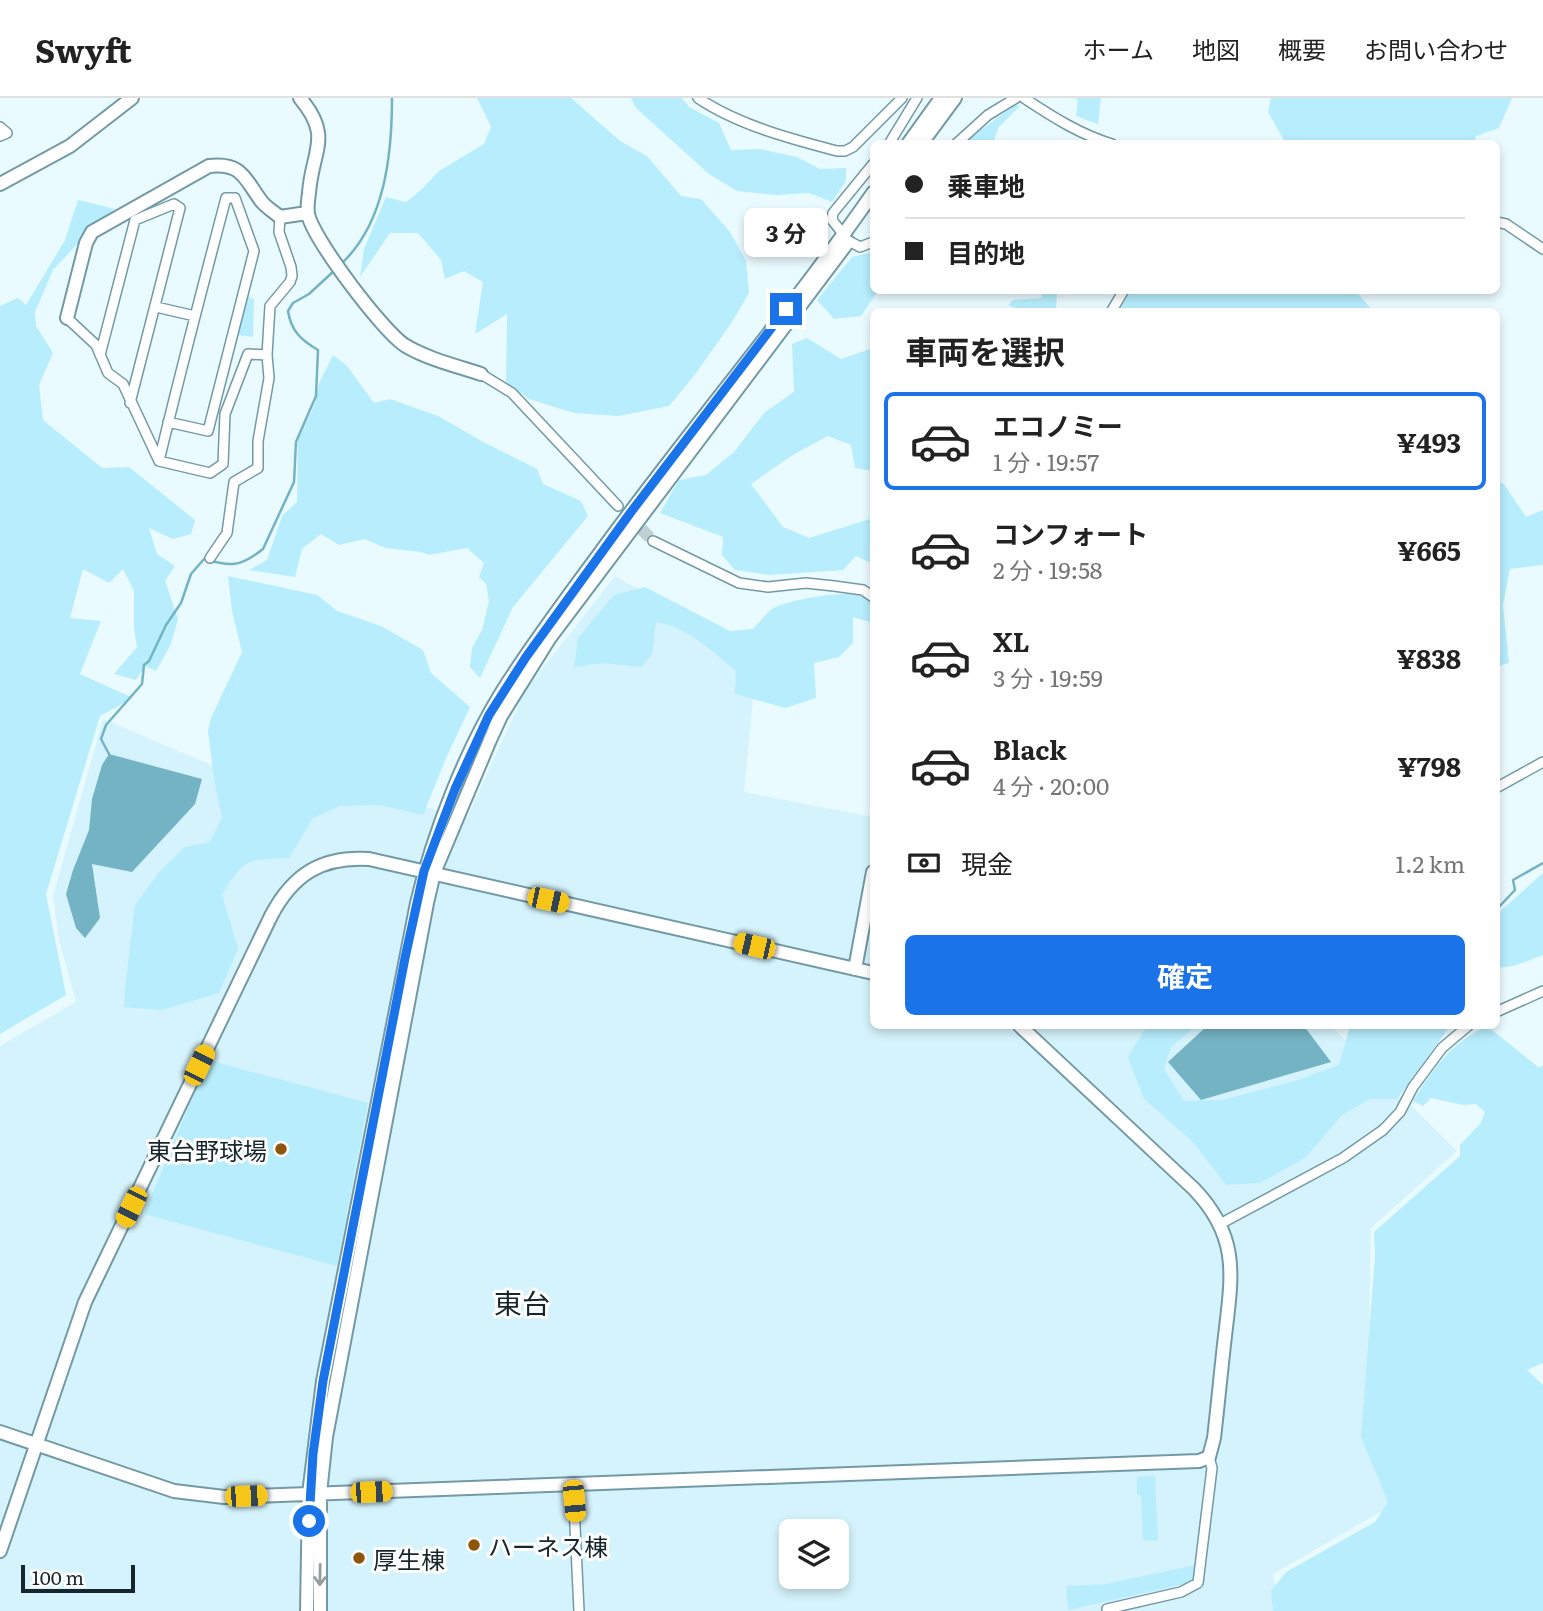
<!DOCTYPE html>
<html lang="ja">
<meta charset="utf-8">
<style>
body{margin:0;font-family:Literata,"Noto Sans JP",serif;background:#f6f6f6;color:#222;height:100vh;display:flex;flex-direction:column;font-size:26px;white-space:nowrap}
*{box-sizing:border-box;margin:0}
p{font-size:23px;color:#767676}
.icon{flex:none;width:38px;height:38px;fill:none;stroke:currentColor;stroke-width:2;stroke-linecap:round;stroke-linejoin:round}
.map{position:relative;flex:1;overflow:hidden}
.panel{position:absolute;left:870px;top:210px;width:630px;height:721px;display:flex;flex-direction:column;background:#fff;border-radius:10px;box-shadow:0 4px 10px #0003}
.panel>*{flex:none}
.hud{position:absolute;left:870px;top:42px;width:630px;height:154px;border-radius:10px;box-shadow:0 4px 10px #0003;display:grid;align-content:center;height:154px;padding:0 35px;background:#fff}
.buttons{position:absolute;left:779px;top:1421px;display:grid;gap:14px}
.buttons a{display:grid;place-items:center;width:70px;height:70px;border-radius:10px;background:#fff;box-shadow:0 4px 10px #0003;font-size:35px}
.scale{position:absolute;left:21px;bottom:18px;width:114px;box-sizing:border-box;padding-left:7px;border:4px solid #16262a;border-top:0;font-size:19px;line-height:24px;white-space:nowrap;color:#16262a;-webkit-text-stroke:5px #fff;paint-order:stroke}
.end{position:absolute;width:32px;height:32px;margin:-16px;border:9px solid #1a73e8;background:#fff;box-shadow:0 0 0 4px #fff}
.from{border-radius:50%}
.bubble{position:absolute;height:49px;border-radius:10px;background:#fff;box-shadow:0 4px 10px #0003;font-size:23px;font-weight:700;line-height:49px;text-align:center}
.car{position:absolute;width:21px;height:42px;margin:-21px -10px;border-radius:9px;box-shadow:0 0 5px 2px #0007;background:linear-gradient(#f5c518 24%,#345 0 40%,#f5c518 0 76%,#345 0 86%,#f5c518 0)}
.hud b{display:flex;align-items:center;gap:24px;height:66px;font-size:26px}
.hud b+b{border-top:2px solid #e0e0e0}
.hud i{width:18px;height:18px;background:#222}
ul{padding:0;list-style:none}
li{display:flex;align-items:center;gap:21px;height:98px;margin:0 14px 10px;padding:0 21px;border:4px solid transparent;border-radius:10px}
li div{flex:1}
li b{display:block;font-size:26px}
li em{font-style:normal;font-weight:700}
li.active{border-color:#1a73e8}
li>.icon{width:63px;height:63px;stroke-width:1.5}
h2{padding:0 35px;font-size:32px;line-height:84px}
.pay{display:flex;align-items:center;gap:18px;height:77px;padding:0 35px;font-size:26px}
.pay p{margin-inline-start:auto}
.button{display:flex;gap:14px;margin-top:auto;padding:14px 35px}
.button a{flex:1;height:80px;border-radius:10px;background:#1a73e8;color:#fff;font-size:28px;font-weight:700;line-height:80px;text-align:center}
header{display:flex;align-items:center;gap:42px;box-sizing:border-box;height:98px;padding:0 35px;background:#fff;border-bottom:2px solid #e0e0e0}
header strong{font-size:33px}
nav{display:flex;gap:38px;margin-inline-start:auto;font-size:24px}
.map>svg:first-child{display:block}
.built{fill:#d5f3fc;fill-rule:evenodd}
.green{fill:#b7edfc}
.water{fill:#74b3c4}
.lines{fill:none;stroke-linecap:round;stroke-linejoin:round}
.stream{stroke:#74b3c4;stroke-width:2.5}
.secondary-tunnel{stroke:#c0d0d4;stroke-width:12;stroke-dasharray:12 6;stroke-linecap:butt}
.street-casing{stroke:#739aa4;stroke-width:12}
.secondary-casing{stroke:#739aa4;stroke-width:16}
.street{stroke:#fff;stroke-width:9}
.secondary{stroke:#fff;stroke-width:12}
.oneway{stroke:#969d9f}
.route{stroke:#1a73e8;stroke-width:9}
.poi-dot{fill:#8d560a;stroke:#fff;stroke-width:2.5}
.labels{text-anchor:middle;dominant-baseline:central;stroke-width:6;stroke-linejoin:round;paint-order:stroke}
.poi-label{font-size:24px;fill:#16262a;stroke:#fff;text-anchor:start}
.quarter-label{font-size:28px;fill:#16262a;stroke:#fff}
</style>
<header>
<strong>Swyft</strong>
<nav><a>ホーム</a><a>地図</a><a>概要</a><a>お問い合わせ</a></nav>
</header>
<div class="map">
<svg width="1543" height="1513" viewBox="0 0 1543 1513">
<rect width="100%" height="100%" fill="#eafbff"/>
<path class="built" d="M615,478L757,559L744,694L873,719V928H1331L1457,1053L1371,1130L1367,1350L1394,1406L1273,1476L1280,1513H0V948L76,904L59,842L53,798L103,621L289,700L380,697L467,720L525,593ZM791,1433H836V1479H791Z"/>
<path class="green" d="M477,0H571L620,43L647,58L681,98L701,101L730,134L746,163L749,195L732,224L694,278L669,308L618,318L574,315L529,301L506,284L507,216L475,236L483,184L464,173L445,181L441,162L418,135H390L360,179L364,151L386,99L406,104L421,92L439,73L484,46L491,29Z
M631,0H682L689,9L719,25L731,52L760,51L797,59L820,71L846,70V83L832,104L809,95L778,97L737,93L709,76L636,10Z
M1075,0H1101L1098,26L1076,18L1078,2Z
M1271,0H1512L1499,30L1476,38L1474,45L1291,46L1284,42L1268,14Z
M1016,6L1020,8L999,29L994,42L989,45L962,46Z
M78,102L115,111L86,137L53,172L35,214L36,228L53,255L39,287L43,322L102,370L129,369L195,422L191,436L173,441L149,430L157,456L175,468L165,483L178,521L171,546L156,573L145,568L136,582L114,576L137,549L134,531V493L123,471L109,485L83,471L70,520L101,523L80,576L133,600L100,618L46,796L66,897L0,936V208L18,200L26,207L65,142Z
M873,154V192L878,193L861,218L834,221L817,202L852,159Z
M1131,192L1359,193V197L1373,213H1119Z
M1041,193H1057L1056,213H1024L1008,207L1013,202L1042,200Z
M246,198L254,201L253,239L237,237Z
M807,240L841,261L873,250V373L855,370L851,347L828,338L791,358L751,386L783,429L809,440L873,420V466L856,458L843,472L769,477L735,472L722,457L723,439L660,415L679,382L706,377L734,354L765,314L794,294L792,246Z
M333,257L347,268L374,305L390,301L438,318L485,345L537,371L543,386L581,403L588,418L513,509L480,580L470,569L472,550L482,532L489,503L486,486L479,479L484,465L467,450L429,457L421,454L386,450L364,441L339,447L321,436L302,451L295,479L249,472L267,462L282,418L297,404L298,343L315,306L319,285Z
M1496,382L1504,386L1526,419L1543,412V467L1510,471L1503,507L1509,565L1496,569Z
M228,478L317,497L337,513L381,528L423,552L431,575L470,609L447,658L423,717L380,707L340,708L313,720L289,760C248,761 244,760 222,797L238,851L219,895L162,912L124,909L125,890L135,807L159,774L185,749L210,744L222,720L214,681L208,633L211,620L242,554L232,513Z
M645,489L730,533L753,531C759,525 765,516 772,511C787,501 860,489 873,501V525L853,519V545L839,559L814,565L816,600L785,610L735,596L736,573C712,553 688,529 656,524L652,556L641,569L603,565L574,569L578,540L614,497Z
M1543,775V857L1514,868L1496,870V817Z
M1147,928H1196L1171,949L1164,971L1184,1003L1222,1002L1295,983L1339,967L1350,928H1450L1397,1001H1370L1342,1017L1305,1060L1260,1085L1226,1087L1193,1044L1144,1001L1128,959Z
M1487,928L1538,969L1543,968V1265L1527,1272L1543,1287V1513H1273L1271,1493L1286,1474L1375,1424L1388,1404L1361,1339L1375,1158L1374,1134L1460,1058V1047L1480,1026L1485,1014L1476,1006L1463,1007L1431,1000L1423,1008L1413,1003C1433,971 1452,944 1487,928Z
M208,962L368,1005L337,1168L144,1116Z
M1155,1378L1158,1443L1143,1442L1141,1398L1137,1397V1379Z
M1195,1467L1193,1484L1068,1512L1066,1488L1106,1486Z"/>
<path class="water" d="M109,656L202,681L195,706L132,774L92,766L100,820L85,840L76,830L66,796L73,772L89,732L92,701L102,667Z
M1207,928H1304L1331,964L1201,1002L1168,964Z"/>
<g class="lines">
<path class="stream" d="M340,167C385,126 392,57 392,0
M109,656L101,641L106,627L142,586L144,567L149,563L166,527L181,505L191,476L204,461C231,469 240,469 263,451L294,384L296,344L316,298L318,252C301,242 291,233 288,213L293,205L309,196L335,172
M1496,812L1515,792L1513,782L1543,765"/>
<path class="secondary-tunnel" d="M629,418L653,443"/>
<g class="street-casing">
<path id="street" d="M698,0C738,27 791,41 837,53H845L853,49L902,0
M1024,0C1051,18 1081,37 1112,46
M0,29L7,35L0,38
M889,46L917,0
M956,46L988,17L1016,0
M1496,124L1506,126L1543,151
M844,137L832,122L833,115L873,66
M849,143L860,149L873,144
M156,209L195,218
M1111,214L1124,192
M67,220L96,247L108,275L123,286L159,363L210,375L223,366L225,316L248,256L267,257L270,208L290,184L292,178L291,169L279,134L280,119
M100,257L135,122L174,106L180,110L130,305
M481,276L512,295L618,408
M159,363C180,275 203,187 226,100H235L254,153L208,333L168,324
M653,443L739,485L768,489L806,485L834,488L863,492L873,499
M210,460L227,435L234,384L258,370V343L269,280L267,257
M1496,690L1543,664
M1496,914L1543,893
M1220,1126L1343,1060L1383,1032L1400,1014L1413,989L1442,950L1468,928
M573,1386L579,1513
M1107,1511L1181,1494L1198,1485L1212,1370L1209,1359"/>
</g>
<g class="secondary-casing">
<path id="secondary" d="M300,0C333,39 312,52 309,95C308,102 307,110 308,116C313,141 384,235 406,248C428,261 457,268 481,276
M908,46L941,0
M921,46L955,0
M0,86L70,48L132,0
M67,220L86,145L92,134L209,68C243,64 245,82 262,104C267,110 274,114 280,119L307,115
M855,871L873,774
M0,1334L174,1393L224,1399L1199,1363L1209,1359L1214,1340C1218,1306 1221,1272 1225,1238C1232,1178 1240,1139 1194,1091L1020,928
M0,1453L85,1204L271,818C293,776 322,758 369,761L873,875
M307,1513L309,1396L323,1283L417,805C433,736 465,654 502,594C532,546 567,500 600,455C689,333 787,218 873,95
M320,1513V1395L326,1339L427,805L434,775L490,642L501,618L549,541L848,144"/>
</g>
<use href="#street" class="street"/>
<use href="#secondary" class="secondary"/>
</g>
<defs><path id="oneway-shaft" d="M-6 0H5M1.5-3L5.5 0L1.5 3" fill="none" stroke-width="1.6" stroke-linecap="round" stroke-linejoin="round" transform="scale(1.75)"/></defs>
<use class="oneway" href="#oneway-shaft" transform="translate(320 1477) rotate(91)"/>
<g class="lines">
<path class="route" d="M309,1423L313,1356L323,1283L405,860L424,773L455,691L489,617L526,559L631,414L786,211"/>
</g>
<g class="poi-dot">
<circle cx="281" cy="1051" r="7"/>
<circle cx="474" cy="1447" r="7"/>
<circle cx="359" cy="1460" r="7"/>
</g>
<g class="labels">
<g class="poi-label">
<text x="267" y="1051" text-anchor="end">東台野球場</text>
<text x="488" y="1447">ハーネス棟</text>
<text x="373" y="1460">厚生棟</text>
</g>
<g class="quarter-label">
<text x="522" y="1204">東台</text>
</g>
</g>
</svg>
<div class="buttons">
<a><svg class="icon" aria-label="layers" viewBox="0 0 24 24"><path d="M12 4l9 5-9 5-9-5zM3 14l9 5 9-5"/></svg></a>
</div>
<div class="scale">100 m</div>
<i class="end from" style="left:309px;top:1423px"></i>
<i class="end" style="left:786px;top:211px"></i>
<div class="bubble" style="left:744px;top:110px;width:84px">3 分</div>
<i class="car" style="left:548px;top:802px;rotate:102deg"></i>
<i class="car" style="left:754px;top:848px;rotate:283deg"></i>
<i class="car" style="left:199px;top:967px;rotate:26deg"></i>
<i class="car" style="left:131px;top:1109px;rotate:206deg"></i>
<i class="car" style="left:371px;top:1394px;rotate:88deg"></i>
<i class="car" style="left:246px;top:1398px;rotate:88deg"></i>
<i class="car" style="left:574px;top:1403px;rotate:175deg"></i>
<div class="hud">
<b><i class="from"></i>乗車地</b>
<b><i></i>目的地</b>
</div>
<section class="panel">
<h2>車両を選択</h2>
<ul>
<li class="active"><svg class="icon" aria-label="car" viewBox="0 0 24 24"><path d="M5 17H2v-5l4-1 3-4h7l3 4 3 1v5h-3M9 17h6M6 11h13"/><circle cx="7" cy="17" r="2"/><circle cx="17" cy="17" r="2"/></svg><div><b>エコノミー</b><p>1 分 · 19:57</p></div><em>¥493</em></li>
<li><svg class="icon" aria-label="car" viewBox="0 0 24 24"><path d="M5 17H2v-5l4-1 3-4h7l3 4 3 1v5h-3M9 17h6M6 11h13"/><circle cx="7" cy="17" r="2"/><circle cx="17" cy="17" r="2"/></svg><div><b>コンフォート</b><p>2 分 · 19:58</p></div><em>¥665</em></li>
<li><svg class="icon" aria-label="car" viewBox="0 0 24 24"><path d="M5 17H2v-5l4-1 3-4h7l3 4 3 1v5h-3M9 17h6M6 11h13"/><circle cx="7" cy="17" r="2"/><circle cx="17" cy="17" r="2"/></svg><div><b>XL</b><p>3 分 · 19:59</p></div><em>¥838</em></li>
<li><svg class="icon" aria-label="car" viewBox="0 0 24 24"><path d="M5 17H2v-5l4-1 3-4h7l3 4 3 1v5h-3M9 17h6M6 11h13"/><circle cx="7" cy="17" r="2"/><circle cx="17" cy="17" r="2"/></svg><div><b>Black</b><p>4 分 · 20:00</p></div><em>¥798</em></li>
</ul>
<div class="pay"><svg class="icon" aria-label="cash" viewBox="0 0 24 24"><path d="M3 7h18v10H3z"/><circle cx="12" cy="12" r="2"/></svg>現金<p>1.2 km</p></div>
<div class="button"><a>確定</a></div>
</section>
</div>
